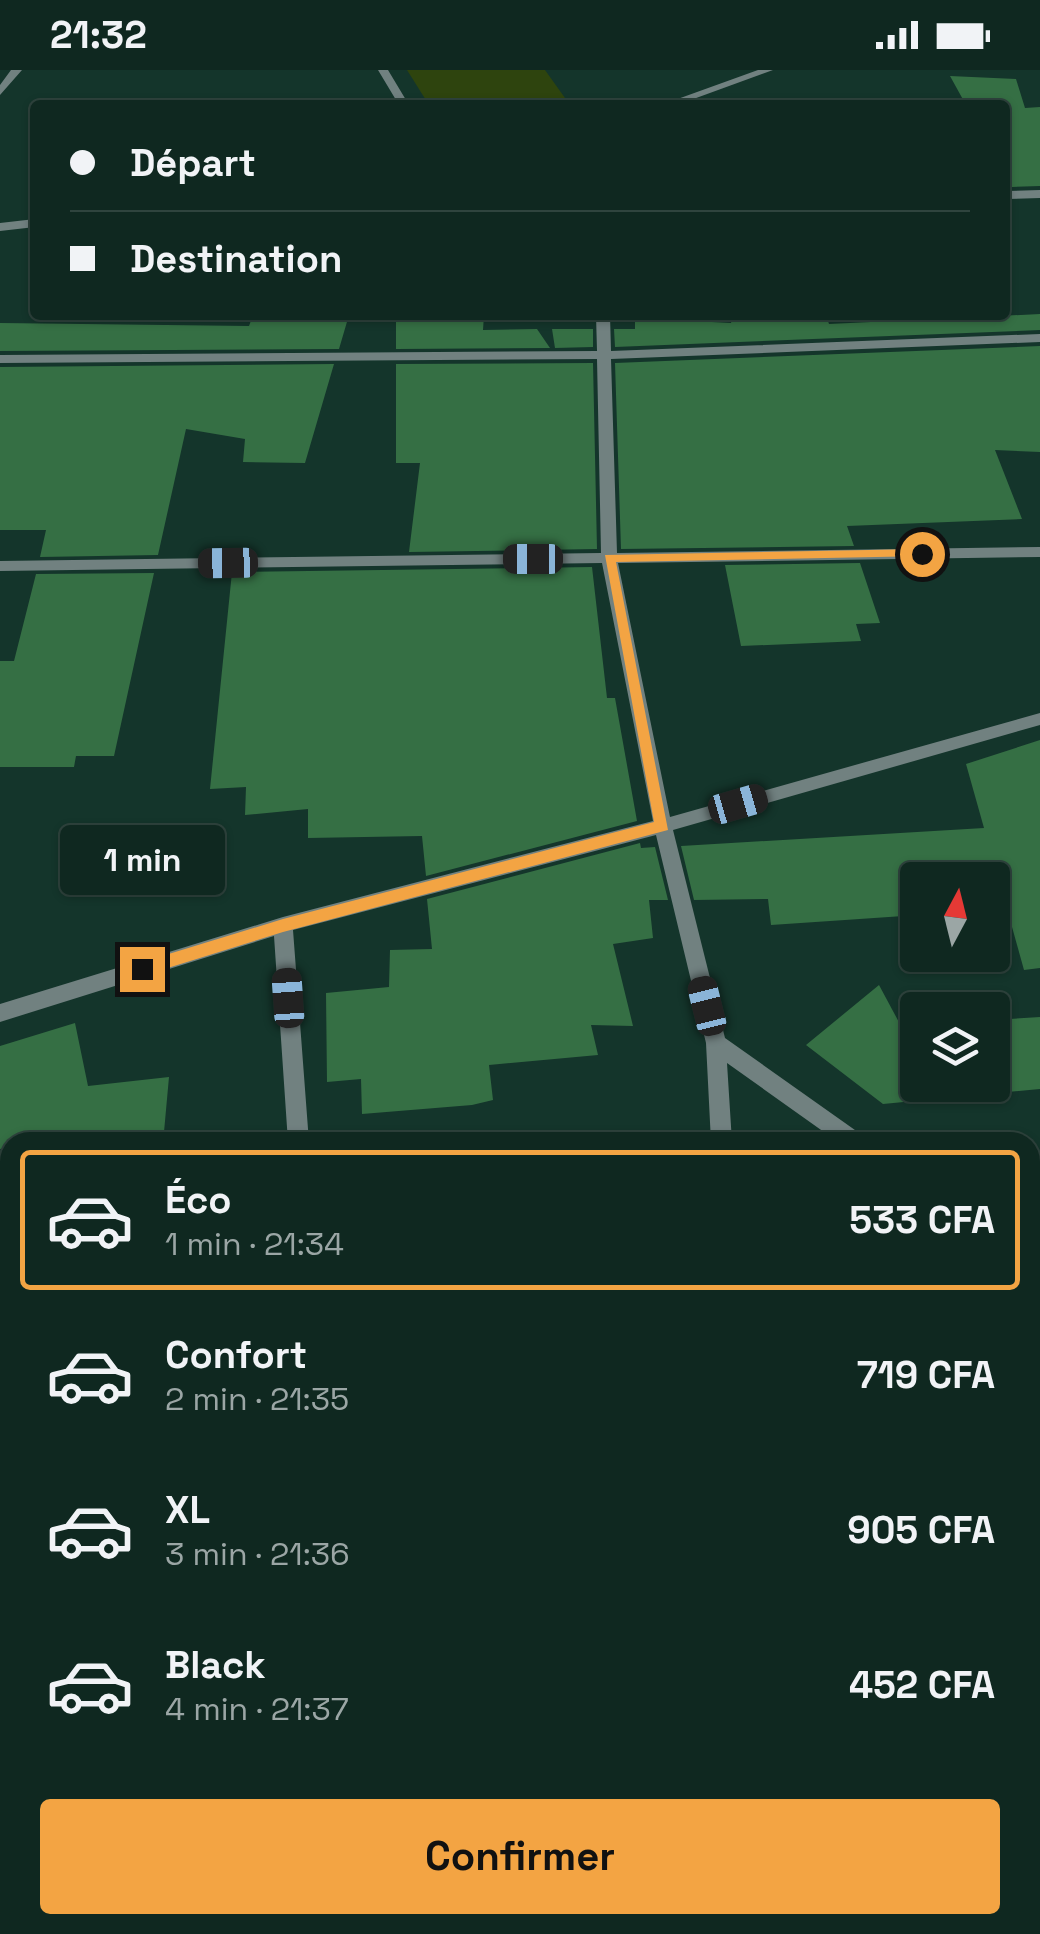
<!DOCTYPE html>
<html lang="fr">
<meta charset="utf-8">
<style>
body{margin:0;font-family:"Space Grotesk",sans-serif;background:#1d342d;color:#f1f3f6;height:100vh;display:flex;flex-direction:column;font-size:38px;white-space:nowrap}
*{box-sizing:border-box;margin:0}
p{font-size:32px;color:#9ba6a5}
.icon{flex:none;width:55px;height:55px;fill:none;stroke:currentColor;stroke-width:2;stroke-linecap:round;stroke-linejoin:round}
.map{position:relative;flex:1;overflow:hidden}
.sheet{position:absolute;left:0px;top:1062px;width:1040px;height:802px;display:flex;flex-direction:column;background:#0f2820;border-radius:30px 30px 0 0;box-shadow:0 2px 8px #0004,0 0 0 2px #2f443e}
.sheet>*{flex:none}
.banner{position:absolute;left:30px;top:30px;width:980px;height:220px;border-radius:10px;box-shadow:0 2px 8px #0004,0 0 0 2px #2f443e;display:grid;align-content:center;height:220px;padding:0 40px;background:#0f2820}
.needle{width:65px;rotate:7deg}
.tools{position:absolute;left:900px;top:792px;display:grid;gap:20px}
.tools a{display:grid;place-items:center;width:110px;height:110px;border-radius:10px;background:#0f2820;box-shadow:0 2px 8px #0004,0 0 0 2px #2f443e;font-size:50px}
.end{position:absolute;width:45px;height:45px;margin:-22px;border:12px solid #f3a443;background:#111;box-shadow:0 0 0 5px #111}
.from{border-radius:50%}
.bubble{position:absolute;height:70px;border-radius:10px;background:#0f2820;box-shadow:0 2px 8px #0004,0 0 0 2px #2f443e;font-size:32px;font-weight:600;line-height:70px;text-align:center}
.car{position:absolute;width:30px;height:60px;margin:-30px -15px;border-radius:12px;box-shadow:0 0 8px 2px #0007;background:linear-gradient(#222 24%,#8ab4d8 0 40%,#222 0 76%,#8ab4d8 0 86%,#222 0)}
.banner b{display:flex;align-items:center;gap:35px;height:95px;font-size:38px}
.banner b+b{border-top:2px solid #2f443e}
.banner i{width:25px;height:25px;background:#f1f3f6}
ul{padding:18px 0 0;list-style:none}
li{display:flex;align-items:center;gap:30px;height:140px;margin:0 20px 15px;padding:0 20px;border:5px solid transparent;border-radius:10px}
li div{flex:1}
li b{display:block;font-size:38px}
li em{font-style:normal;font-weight:600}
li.selected{border-color:#f3a443}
li>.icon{width:90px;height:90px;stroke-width:1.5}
.button{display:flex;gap:20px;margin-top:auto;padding:20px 40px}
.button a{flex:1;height:115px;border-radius:10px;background:#f3a443;color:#111;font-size:40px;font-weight:600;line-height:115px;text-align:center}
.status{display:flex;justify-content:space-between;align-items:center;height:70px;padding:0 50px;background:#0f2820;direction:ltr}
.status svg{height:28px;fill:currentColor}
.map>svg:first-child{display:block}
.green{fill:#2e440e}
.building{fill:#356f44}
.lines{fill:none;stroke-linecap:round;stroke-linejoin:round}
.street{fill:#718180;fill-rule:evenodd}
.route{fill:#f3a443}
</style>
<div class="status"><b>21:32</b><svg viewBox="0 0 49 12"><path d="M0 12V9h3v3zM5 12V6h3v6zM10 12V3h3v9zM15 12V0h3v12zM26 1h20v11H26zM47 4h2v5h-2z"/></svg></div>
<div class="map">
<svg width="1040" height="1864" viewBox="0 0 1040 1864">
<rect width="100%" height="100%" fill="#14352b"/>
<path class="green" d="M407,0H545L570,35H429Z"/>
<path class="building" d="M950,6L1016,9L1025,38L1040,37V116L1012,117L1005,105V35H966Z
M1040,244V260L615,277L614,259H635V248L731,253L733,245H826L829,254Z
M253,245H349L339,279L0,281V253L249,256Z
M396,245H484L483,260L537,259L550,278L396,279Z
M552,259H593V277L555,278Z
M1040,276V382L995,380L1022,449L847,456L854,476L621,479L615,293Z
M593,293L597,479L409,482L420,393H396V294Z
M334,294L305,393L243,392L245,369L186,359L158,485L40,487L46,460H0V297Z
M860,493L880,553L856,554L861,571L741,576L725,495Z
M592,497L607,628H615L637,751L426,806L422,766L308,768V739L245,745L246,717L210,719L232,502Z
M154,503L114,686H76L74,697H0V591H14L36,504Z
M1040,670V898L1024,900L1007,839L992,840V810H918V845L845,850L771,855L768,829L694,830L681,776L984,758L966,694Z
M640,773L641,778L655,777L668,830H649L653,868L613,874L633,956L591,955L598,985L489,995L493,1030L472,1035L362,1044L361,1009L327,1012L326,923L389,917L390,880L432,879L427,829Z
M879,915L901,956L918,955V1015H992V950L1040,947V1019L883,1034L806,975Z
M75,953L88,1016L169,1007L164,1062L63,1072H10V1078L0,1079V976Z"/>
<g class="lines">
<path class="street" d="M11,0H22L0,25V15Z
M378,0H388L409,35H399Z
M758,0H773L677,35H661Z
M1040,120V128L1005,129V121Z
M35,149V157L0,161V153Z
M596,245H610L611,281L1040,264V272L611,289L617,483L1040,477V487L618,493L670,747L1040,643V655L673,760L725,968L862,1065L864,1072H838L727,993L732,1072H711L706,973L656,765L293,860L309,1072H288L274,866L0,952V934L283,847L653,751L602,493L0,501V491L601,483L597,289L0,293V285L597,281Z
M1030,1188L1040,1193V1218L1030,1213Z
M10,1800V1828L0,1829V1801Z
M751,1855H781L782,1864H752Z"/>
</g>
<path class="route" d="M922,479L927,481V486L616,492L668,760L283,862L142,906L136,904V894L283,849L654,752L605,485Z"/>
</svg>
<div class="tools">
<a><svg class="needle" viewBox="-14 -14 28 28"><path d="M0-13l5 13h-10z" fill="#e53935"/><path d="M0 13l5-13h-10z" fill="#9ba6a5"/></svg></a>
<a><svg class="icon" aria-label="layers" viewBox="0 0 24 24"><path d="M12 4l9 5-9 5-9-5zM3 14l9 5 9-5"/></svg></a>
</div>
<i class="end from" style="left:922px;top:484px"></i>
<i class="end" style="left:142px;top:899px"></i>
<div class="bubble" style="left:60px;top:755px;width:165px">1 min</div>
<i class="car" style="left:533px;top:489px;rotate:270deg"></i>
<i class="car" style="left:228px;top:493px;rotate:269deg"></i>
<i class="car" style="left:738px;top:734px;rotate:74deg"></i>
<i class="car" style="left:288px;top:928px;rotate:356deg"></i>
<i class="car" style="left:707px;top:936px;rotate:346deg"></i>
<div class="banner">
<b><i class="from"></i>Départ</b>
<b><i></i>Destination</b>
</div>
<section class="sheet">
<ul>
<li class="selected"><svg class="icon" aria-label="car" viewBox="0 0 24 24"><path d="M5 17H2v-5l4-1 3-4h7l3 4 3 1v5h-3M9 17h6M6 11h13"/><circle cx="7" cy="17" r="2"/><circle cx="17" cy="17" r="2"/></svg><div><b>Éco</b><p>1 min · 21:34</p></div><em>533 CFA</em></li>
<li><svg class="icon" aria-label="car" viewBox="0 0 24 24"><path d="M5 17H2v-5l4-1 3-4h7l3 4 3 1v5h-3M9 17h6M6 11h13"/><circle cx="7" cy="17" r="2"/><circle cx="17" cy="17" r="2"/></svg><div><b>Confort</b><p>2 min · 21:35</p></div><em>719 CFA</em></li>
<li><svg class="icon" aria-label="car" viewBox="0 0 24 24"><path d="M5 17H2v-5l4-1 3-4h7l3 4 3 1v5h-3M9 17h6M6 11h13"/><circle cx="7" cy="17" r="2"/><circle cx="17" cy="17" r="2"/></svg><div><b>XL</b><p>3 min · 21:36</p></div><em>905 CFA</em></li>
<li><svg class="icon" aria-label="car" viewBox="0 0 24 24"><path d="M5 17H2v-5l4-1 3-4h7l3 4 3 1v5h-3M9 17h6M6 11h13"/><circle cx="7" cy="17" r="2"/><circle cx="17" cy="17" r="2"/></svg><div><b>Black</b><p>4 min · 21:37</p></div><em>452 CFA</em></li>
</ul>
<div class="button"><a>Confirmer</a></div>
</section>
</div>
